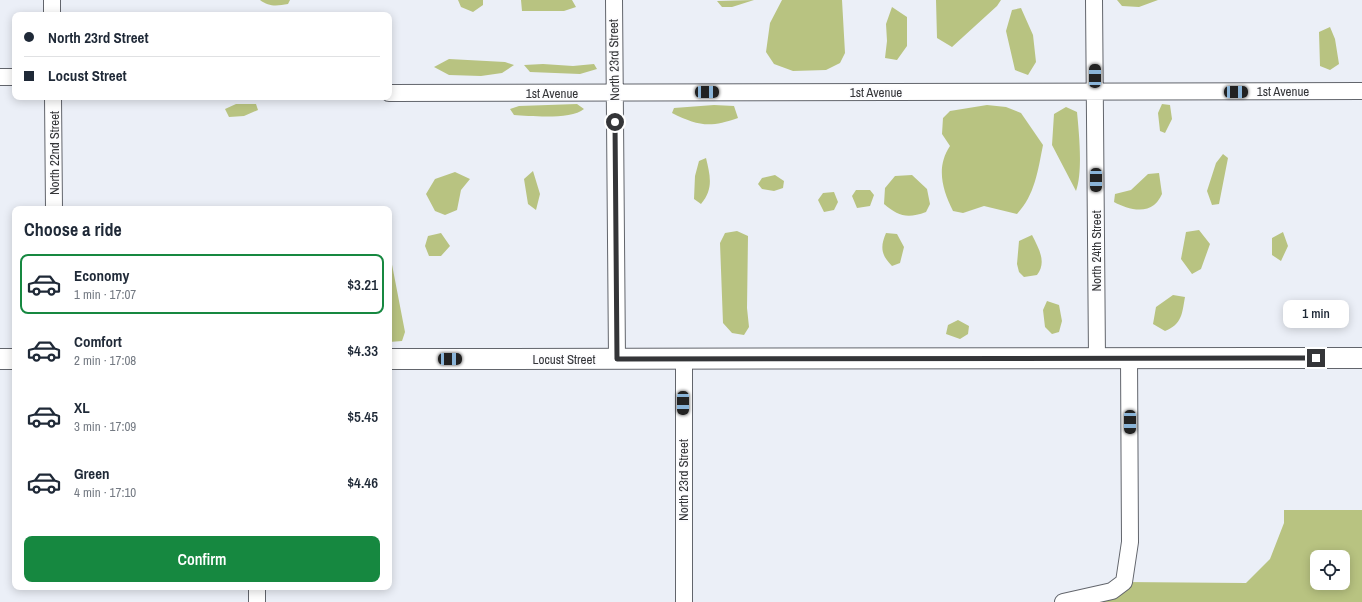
<!DOCTYPE html>
<meta charset="utf-8">
<style>
body{margin:0;font-family:"Archivo Narrow",sans-serif;background:#f6f6f7;color:#1f2937;height:100vh;display:flex;flex-direction:column;font-size:15px;white-space:nowrap}
*{box-sizing:border-box;margin:0}
p{font-size:13px;color:#747a83}
.icon{flex:none;width:22px;height:22px;fill:none;stroke:currentColor;stroke-width:2;stroke-linecap:round;stroke-linejoin:round}
.map{position:relative;flex:1;overflow:hidden}
.panel{position:absolute;left:12px;top:206px;width:380px;height:384px;display:flex;flex-direction:column;background:#fff;border-radius:8px;box-shadow:0 2px 10px #0003}
.panel>*{flex:none}
.banner{position:absolute;left:12px;top:12px;width:380px;height:88px;border-radius:8px;box-shadow:0 2px 10px #0003;display:grid;align-content:center;height:88px;padding:0 12px;background:#fff}
.tools{position:absolute;left:1310px;top:550px;display:grid;gap:8px}
.tools a{display:grid;place-items:center;width:40px;height:40px;border-radius:8px;background:#fff;box-shadow:0 2px 10px #0003;font-size:20px}
.end{position:absolute;width:18px;height:18px;margin:-9px;border:5px solid #343538;background:#fff;box-shadow:0 0 0 2px #fff}
.from{border-radius:50%}
.bubble{position:absolute;height:28px;border-radius:8px;background:#fff;box-shadow:0 2px 10px #0003;font-size:13px;font-weight:600;line-height:28px;text-align:center}
.car{position:absolute;width:12px;height:24px;margin:-12px -6px;border-radius:5px;box-shadow:0 0 3px 1px #0007;background:linear-gradient(#222 24%,#8ab4d8 0 40%,#222 0 76%,#8ab4d8 0 86%,#222 0)}
.banner b{display:flex;align-items:center;gap:14px;height:38px;font-size:15px}
.banner b+b{border-top:1px solid #e0e1e3}
.banner i{width:10px;height:10px;background:#1f2937}
ul{padding:0;list-style:none}
li{display:flex;align-items:center;gap:12px;height:60px;margin:0 8px 6px;padding:0 4px;border:2px solid transparent;border-radius:8px}
li div{flex:1}
li b{display:block;font-size:15px}
li em{font-style:normal;font-weight:600}
li.selected{border-color:#168840}
li>.icon{width:36px;height:36px;stroke-width:1.5}
h2{padding:0 12px;font-size:18px;line-height:48px}
.primary-button{display:flex;gap:8px;margin-top:auto;padding:8px 12px}
.primary-button a{flex:1;height:46px;border-radius:8px;background:#168840;color:#fff;font-size:16px;font-weight:600;line-height:46px;text-align:center}
.map>svg:first-child{display:block}
.green{fill:#b8c381;fill-rule:evenodd}
.lines{fill:none;stroke-linecap:round;stroke-linejoin:round}
.minor-casing{stroke:#62656c;stroke-width:18}
.tertiary-casing{stroke:#62656c;stroke-width:22}
.minor{stroke:#fff;stroke-width:16}
.tertiary{stroke:#fff;stroke-width:20}
.route{stroke:#343538;stroke-width:5}
.labels{text-anchor:middle;dominant-baseline:central;stroke-width:3.5;stroke-linejoin:round;paint-order:stroke}
.street-label{font-size:13px;fill:#343538;stroke:#fcfcfe}
</style>
<div class="map">
<svg width="1362" height="602" viewBox="0 0 1362 602">
<rect width="100%" height="100%" fill="#ebeff7"/>
<path class="green" d="M260,0H290L288,4C277,6 269,7 260,0Z
M458,0H483V5L473,12L461,7Z
M521,0H572L576,7L564,11H522Z
M754,0L732,7H722L717,1Z
M782,0H842L845,53L840,63L826,70L793,71L774,64L766,52L770,23Z
M936,0H1001L997,6L952,47L937,38Z
M1117,0H1158L1139,7L1122,6Z
M892,7L907,17V46L897,60L885,58L887,41L886,24Z
M1021,8L1033,35L1036,62L1028,75L1015,70L1006,31L1012,10Z
M1330,27L1335,39L1339,64L1330,70L1320,66L1319,32Z
M449,59L505,62L514,65L502,73L481,76L449,75L434,67Z
M543,64L573,66L594,64L597,69L580,74L530,72L524,65Z
M236,104H256L258,110L244,116L229,117L225,109Z
M577,104L584,109C571,120 531,116 514,115L510,109L519,106Z
M1162,104L1170,105L1172,119L1165,133L1160,131L1158,113Z
M714,105L734,106L738,118C710,128 698,126 672,113L674,108Z
M987,105L1006,107L1021,113L1043,145C1038,170 1035,195 1017,214L984,206L963,213L953,211C942,189 936,167 950,146L942,134L943,118L950,111Z
M1066,107L1077,112C1079,133 1083,172 1076,191L1052,145L1054,114Z
M1223,154L1228,158L1219,204L1212,205L1207,191L1216,163Z
M706,158C710,175 714,189 701,204L694,199L695,176L699,161Z
M533,171L540,194L536,210L528,204L524,179Z
M455,172L470,179L461,190L457,210L445,215L435,211L426,194L435,179Z
M1159,173L1162,194C1160,198 1157,203 1154,205C1143,214 1125,208 1114,202L1115,194L1131,190L1148,174Z
M775,175L784,181L783,188L774,191L762,189L758,184L762,178Z
M912,175L927,189L930,204L926,212C907,219 898,216 884,204L885,188L895,176Z
M856,190H870L874,195L870,206L857,208L852,196Z
M834,192L838,202L834,210L824,212L818,200L823,193Z
M1199,230L1210,244L1201,269L1192,274L1181,259L1186,232Z
M737,231L748,236L747,308L749,327L744,335L732,333L723,323L720,243L725,233Z
M1283,232L1288,246L1281,261L1272,255V238Z
M441,233L450,246L441,256H429L425,246L428,236Z
M886,233L897,234L904,247L900,263L892,266C881,255 880,247 886,233Z
M1032,235C1039,249 1047,262 1037,275L1024,277L1019,272L1017,264L1019,241Z
M389,249L405,332L402,341L389,342Z
M1173,295L1185,297C1182,314 1182,324 1165,331L1153,324L1156,307Z
M1047,301L1059,305L1062,321L1059,332L1052,334L1045,327L1043,310Z
M958,320L969,326L968,334L960,339L946,334L948,325Z
M1284,510H1362V602H1063L1124,582L1246,583L1270,559L1284,523ZM1317,557H1343V583H1317Z"/>
<g class="lines">
<g class="minor-casing">
<path id="minor" d="M52,0V15
M614,0L617,359
M1094,0L1097,358
M0,77H15
M389,93L1362,91
M53,97L54,209
M684,359V602
M257,587V602
M1063,602L1112,591L1124,582L1130,542L1129,358"/>
</g>
<g class="tertiary-casing">
<path id="tertiary" d="M0,359H15
M389,359L1362,358"/>
</g>
<use href="#minor" class="minor"/>
<use href="#tertiary" class="tertiary"/>
</g>
<g class="lines">
<path class="route" d="M615,122L617,359L1316,358"/>
</g>
<g class="labels">
<g class="street-label">
<text transform="translate(614 60) rotate(-91)">North 23rd Street</text>
<text x="1283" y="91">1st Avenue</text>
<text x="876" y="92">1st Avenue</text>
<text x="552" y="93">1st Avenue</text>
<text transform="translate(54 153) rotate(-90)">North 22nd Street</text>
<text transform="translate(1096 251) rotate(-90)">North 24th Street</text>
<text x="564" y="359">Locust Street</text>
<text transform="translate(683 480) rotate(-90)">North 23rd Street</text>
</g>
</g>
</svg>
<div class="tools">
<a><svg class="icon" aria-label="locate" viewBox="0 0 24 24"><circle cx="12" cy="12" r="6"/><path d="M12 2v4M12 18v4M2 12h4M18 12h4"/></svg></a>
</div>
<i class="end from" style="left:615px;top:122px"></i>
<i class="end" style="left:1316px;top:358px"></i>
<div class="bubble" style="left:1283px;top:300px;width:66px">1 min</div>
<i class="car" style="left:1095px;top:76px;rotate:0deg"></i>
<i class="car" style="left:707px;top:92px;rotate:90deg"></i>
<i class="car" style="left:1236px;top:92px;rotate:90deg"></i>
<i class="car" style="left:1096px;top:180px;rotate:180deg"></i>
<i class="car" style="left:450px;top:359px;rotate:90deg"></i>
<i class="car" style="left:683px;top:403px;rotate:180deg"></i>
<i class="car" style="left:1130px;top:422px;rotate:180deg"></i>
<div class="banner">
<b><i class="from"></i>North 23rd Street</b>
<b><i></i>Locust Street</b>
</div>
<section class="panel">
<h2>Choose a ride</h2>
<ul>
<li class="selected"><svg class="icon" aria-label="car" viewBox="0 0 24 24"><path d="M5 17H2v-5l4-1 3-4h7l3 4 3 1v5h-3M9 17h6M6 11h13"/><circle cx="7" cy="17" r="2"/><circle cx="17" cy="17" r="2"/></svg><div><b>Economy</b><p>1 min · 17:07</p></div><em>$3.21</em></li>
<li><svg class="icon" aria-label="car" viewBox="0 0 24 24"><path d="M5 17H2v-5l4-1 3-4h7l3 4 3 1v5h-3M9 17h6M6 11h13"/><circle cx="7" cy="17" r="2"/><circle cx="17" cy="17" r="2"/></svg><div><b>Comfort</b><p>2 min · 17:08</p></div><em>$4.33</em></li>
<li><svg class="icon" aria-label="car" viewBox="0 0 24 24"><path d="M5 17H2v-5l4-1 3-4h7l3 4 3 1v5h-3M9 17h6M6 11h13"/><circle cx="7" cy="17" r="2"/><circle cx="17" cy="17" r="2"/></svg><div><b>XL</b><p>3 min · 17:09</p></div><em>$5.45</em></li>
<li><svg class="icon" aria-label="car" viewBox="0 0 24 24"><path d="M5 17H2v-5l4-1 3-4h7l3 4 3 1v5h-3M9 17h6M6 11h13"/><circle cx="7" cy="17" r="2"/><circle cx="17" cy="17" r="2"/></svg><div><b>Green</b><p>4 min · 17:10</p></div><em>$4.46</em></li>
</ul>
<div class="primary-button"><a>Confirm</a></div>
</section>
</div>
